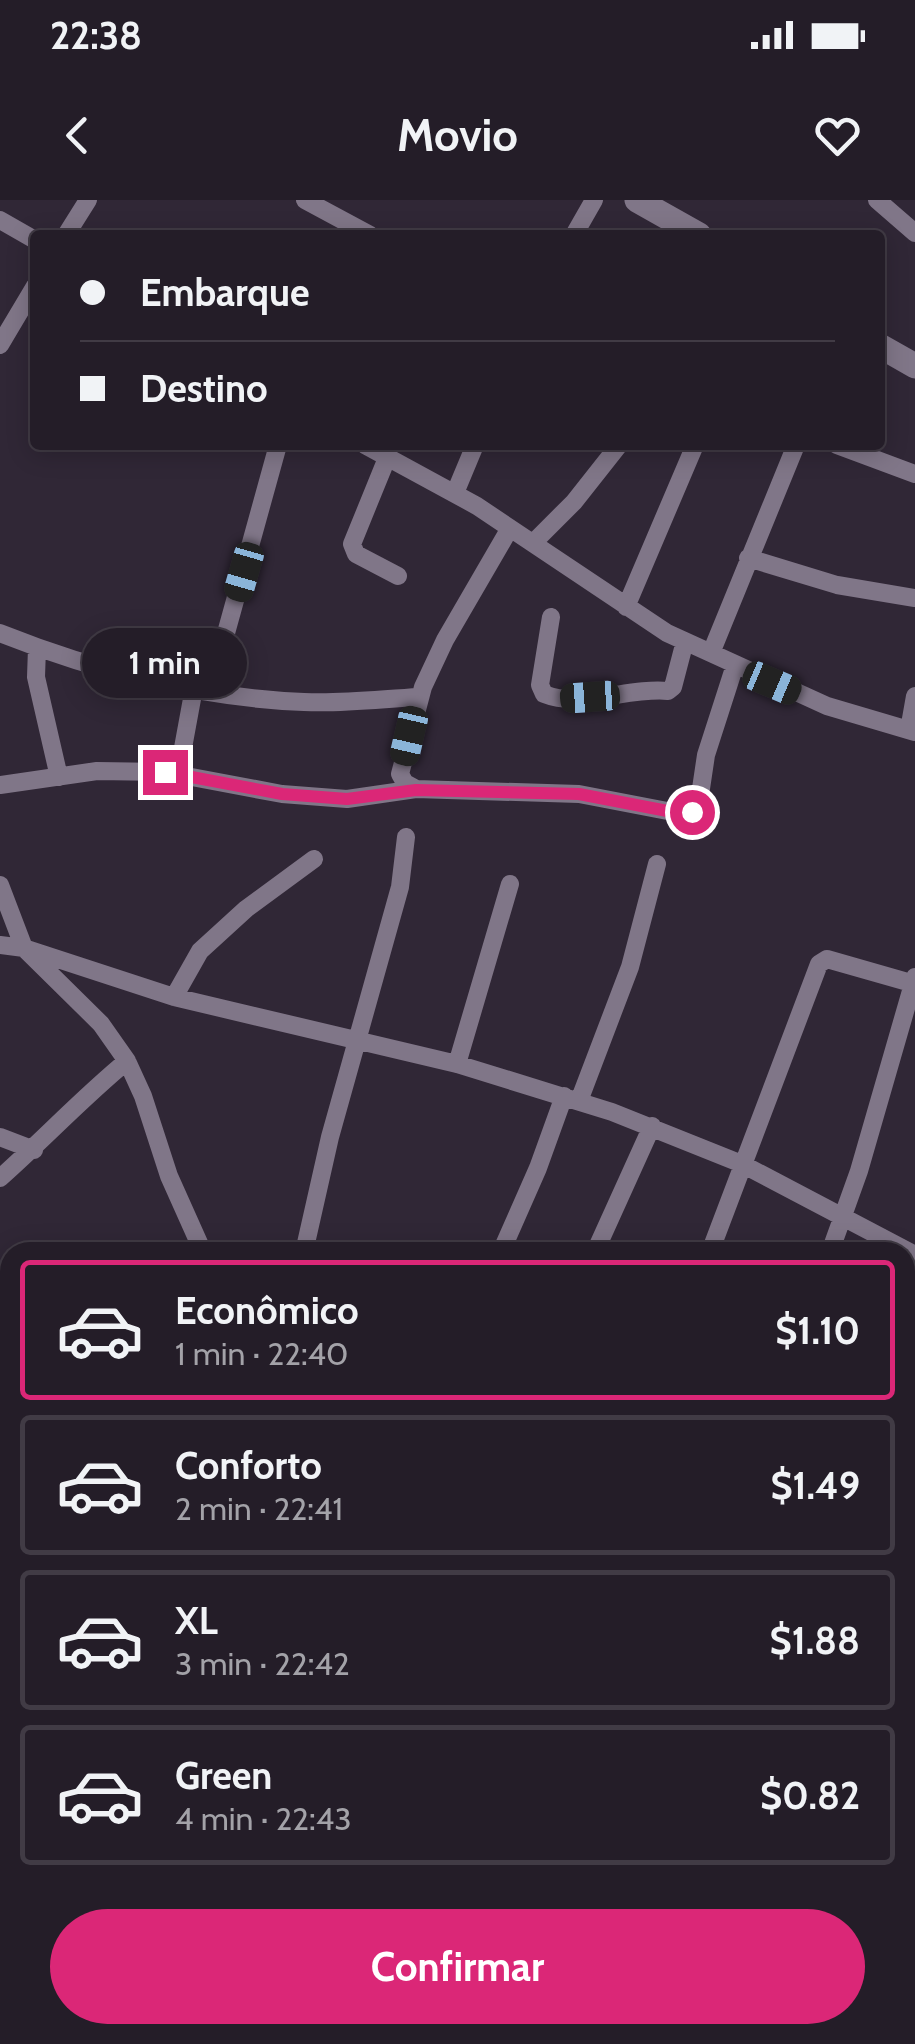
<!DOCTYPE html>
<html lang="pt">
<meta charset="utf-8">
<style>
body{margin:0;font-family:Cabin,sans-serif;background:#2c2630;color:#f1f3f6;height:100vh;display:flex;flex-direction:column;font-size:38px;white-space:nowrap}
*{box-sizing:border-box;margin:0}
p{font-size:32px;color:#a3a2a8}
.icon{flex:none;width:55px;height:55px;fill:none;stroke:currentColor;stroke-width:2;stroke-linecap:round;stroke-linejoin:round}
.map{position:relative;flex:1;overflow:hidden}
.sheet{position:absolute;left:0px;top:1042px;width:915px;height:802px;display:flex;flex-direction:column;background:#241d28;border-radius:30px 30px 0 0;box-shadow:0 5px 25px #0003,0 0 0 2px #413b45}
.sheet>*{flex:none}
.hud{position:absolute;left:30px;top:30px;width:855px;height:220px;border-radius:10px;box-shadow:0 5px 25px #0003,0 0 0 2px #413b45;display:grid;align-content:center;height:220px;padding:0 50px;background:#241d28}
.end{position:absolute;width:45px;height:45px;margin:-22px;border:12px solid #db2777;background:#fff;box-shadow:0 0 0 5px #fff}
.from{border-radius:50%}
.bubble{position:absolute;height:70px;border-radius:35px;background:#241d28;box-shadow:0 5px 25px #0003,0 0 0 2px #413b45;font-size:32px;font-weight:700;line-height:70px;text-align:center}
.car{position:absolute;width:30px;height:60px;margin:-30px -15px;border-radius:12px;box-shadow:0 0 8px 2px #0007;background:linear-gradient(#222 24%,#8ab4d8 0 40%,#222 0 76%,#8ab4d8 0 86%,#222 0)}
.hud b{display:flex;align-items:center;gap:35px;height:95px;font-size:38px}
.hud b+b{border-top:2px solid #413b45}
.hud i{width:25px;height:25px;background:#f1f3f6}
ul{padding:18px 0 0;list-style:none}
li{display:flex;align-items:center;gap:30px;height:140px;margin:0 20px 15px;padding:0 30px;border:5px solid #413b45;border-radius:10px}
li div{flex:1}
li b{display:block;font-size:38px}
li em{font-style:normal;font-weight:700}
li.current{border-color:#db2777}
li>.icon{width:90px;height:90px;stroke-width:1.5}
.cta{display:flex;gap:20px;margin-top:auto;padding:20px 50px}
.cta a{flex:1;height:115px;border-radius:60px;background:#db2777;color:#fff;font-size:40px;font-weight:700;line-height:115px;text-align:center}
.status{display:flex;justify-content:space-between;align-items:center;height:70px;padding:0 50px;background:#241d28;direction:ltr}
.status svg{height:28px;fill:currentColor}
header{display:flex;justify-content:space-between;align-items:center;height:130px;padding:0 50px;background:#241d28;font-size:45px;font-weight:700}
.map>svg:first-child{display:block}
.lines{fill:none;stroke-linecap:round;stroke-linejoin:round}
.street{stroke:#807688;stroke-width:18}
.secondary{stroke:#807688;stroke-width:25}
.route{stroke:#db2777;stroke-width:12}
</style>
<div class="status"><b>22:38</b><svg viewBox="0 0 49 12"><path d="M0 12V9h3v3zM5 12V6h3v6zM10 12V3h3v9zM15 12V0h3v12zM26 1h20v11H26zM47 4h2v5h-2z"/></svg></div>
<header><svg class="icon" aria-label="back" viewBox="0 0 24 24"><path d="M15 5l-7 7 7 7"/></svg>Movio<svg class="icon" aria-label="heart" viewBox="0 0 24 24"><path d="M12 20l-8-8c-3-5 5-10 8-4 3-6 11-1 8 4z"/></svg></header>
<div class="map">
<svg width="915" height="1844" viewBox="0 0 915 1844">
<rect width="100%" height="100%" fill="#302736"/>
<g class="lines">
<path class="street" d="M305,0L370,35
M877,0L915,33
M0,20L35,40
M66,35L88,0
M574,35L594,0
M0,145L35,86
M365,245L477,306L667,433L827,506L915,532
M837,245L915,274
M387,258L352,344L356,354L398,376
M455,293L475,245
M510,328L445,440L423,487L400,574L405,583L416,589L579,594L683,614L692,612L699,602L706,555L735,465
M534,342L574,302L619,245
M748,358L837,385L915,398
M626,407L695,245
M551,417L540,485L544,494C581,509 629,487 668,491L673,487L685,441
M0,433C95,471 201,498 304,502C342,504 381,499 419,497
M37,448L36,477L59,577
M711,453L796,245
M210,491L278,245
M909,530L915,496
M178,575L194,488
M0,585L97,571L165,572L282,594L347,599L416,589
M0,685L24,748L101,824L127,861L143,896L169,976L203,1052
M0,745L24,748L174,797L457,864L612,912L742,964L915,1055
M174,797L200,751L246,709L314,659
M457,864L510,684
M579,901L630,767L657,664
M0,937L34,950
M0,978C43,940 82,898 127,861
M304,1052L330,937L400,687L406,637
M501,1052L538,968L564,896
M595,1052L652,926
M710,1052L819,764L827,759L915,784
M830,1052L859,971L915,777
M905,1152L915,1127
M0,1325L10,1332
M905,1386L915,1365
M0,1493L10,1496
M389,1835L393,1844
M633,1835L638,1844
M131,1844L151,1835
M687,1844L691,1835
M845,1844L855,1835"/>
<path class="secondary" d="M637,0L699,35
M880,146L915,166"/>
</g>
<g class="lines">
<path class="route" d="M165,572L282,594L347,599L416,590L579,594L683,614L692,612"/>
</g>
</svg>
<i class="end from" style="left:692px;top:612px"></i>
<i class="end" style="left:165px;top:572px"></i>
<div class="bubble" style="left:82px;top:428px;width:165px">1 min</div>
<i class="car" style="left:244px;top:372px;rotate:196deg"></i>
<i class="car" style="left:772px;top:483px;rotate:113deg"></i>
<i class="car" style="left:590px;top:497px;rotate:266deg"></i>
<i class="car" style="left:409px;top:536px;rotate:193deg"></i>
<div class="hud">
<b><i class="from"></i>Embarque</b>
<b><i></i>Destino</b>
</div>
<section class="sheet">
<ul>
<li class="current"><svg class="icon" aria-label="car" viewBox="0 0 24 24"><path d="M5 17H2v-5l4-1 3-4h7l3 4 3 1v5h-3M9 17h6M6 11h13"/><circle cx="7" cy="17" r="2"/><circle cx="17" cy="17" r="2"/></svg><div><b>Econômico</b><p>1 min · 22:40</p></div><em>$1.10</em></li>
<li><svg class="icon" aria-label="car" viewBox="0 0 24 24"><path d="M5 17H2v-5l4-1 3-4h7l3 4 3 1v5h-3M9 17h6M6 11h13"/><circle cx="7" cy="17" r="2"/><circle cx="17" cy="17" r="2"/></svg><div><b>Conforto</b><p>2 min · 22:41</p></div><em>$1.49</em></li>
<li><svg class="icon" aria-label="car" viewBox="0 0 24 24"><path d="M5 17H2v-5l4-1 3-4h7l3 4 3 1v5h-3M9 17h6M6 11h13"/><circle cx="7" cy="17" r="2"/><circle cx="17" cy="17" r="2"/></svg><div><b>XL</b><p>3 min · 22:42</p></div><em>$1.88</em></li>
<li><svg class="icon" aria-label="car" viewBox="0 0 24 24"><path d="M5 17H2v-5l4-1 3-4h7l3 4 3 1v5h-3M9 17h6M6 11h13"/><circle cx="7" cy="17" r="2"/><circle cx="17" cy="17" r="2"/></svg><div><b>Green</b><p>4 min · 22:43</p></div><em>$0.82</em></li>
</ul>
<div class="cta"><a>Confirmar</a></div>
</section>
</div>
